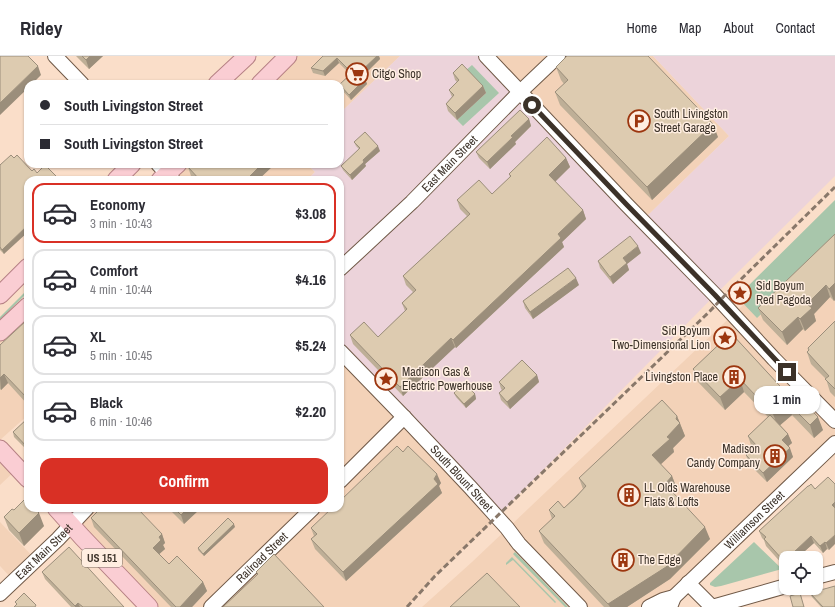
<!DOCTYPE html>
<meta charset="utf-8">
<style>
body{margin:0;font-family:"Archivo Narrow",sans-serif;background:#f2f2f3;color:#2b2b33;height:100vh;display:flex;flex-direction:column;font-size:15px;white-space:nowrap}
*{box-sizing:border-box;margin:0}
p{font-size:13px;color:#7c7c81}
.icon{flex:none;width:22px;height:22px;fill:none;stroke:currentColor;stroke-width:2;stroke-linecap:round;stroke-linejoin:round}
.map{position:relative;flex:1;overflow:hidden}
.details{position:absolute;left:24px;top:120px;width:320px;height:336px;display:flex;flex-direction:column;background:#fff;border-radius:12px;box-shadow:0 1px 3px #0004}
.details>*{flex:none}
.banner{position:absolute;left:24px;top:24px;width:320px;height:88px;border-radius:12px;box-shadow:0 1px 3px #0004;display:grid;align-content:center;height:88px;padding:0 16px;background:#fff}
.fabs{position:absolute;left:779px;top:495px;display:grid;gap:8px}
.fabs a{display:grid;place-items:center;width:44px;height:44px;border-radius:8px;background:#fff;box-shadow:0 1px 3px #0004;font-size:20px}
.end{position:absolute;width:18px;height:18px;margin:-9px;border:5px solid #3c3229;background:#fff;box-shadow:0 0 0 2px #fff}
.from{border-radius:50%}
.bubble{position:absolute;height:28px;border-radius:12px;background:#fff;box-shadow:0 1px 3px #0004;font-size:13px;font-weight:700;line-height:28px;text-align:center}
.banner b{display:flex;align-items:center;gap:14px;height:38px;font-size:15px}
.banner b+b{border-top:1px solid #e1e1e2}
.banner i{width:10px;height:10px;background:#2b2b33}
ul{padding:7px 0 0;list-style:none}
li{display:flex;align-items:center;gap:12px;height:60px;margin:0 8px 6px;padding:0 8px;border:2px solid #e1e1e2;border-radius:12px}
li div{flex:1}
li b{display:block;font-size:15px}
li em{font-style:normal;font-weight:700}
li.selected{border-color:#d93025}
li>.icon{width:36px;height:36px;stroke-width:1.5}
.action{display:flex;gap:8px;margin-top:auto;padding:8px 16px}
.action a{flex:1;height:46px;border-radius:12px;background:#d93025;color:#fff;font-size:16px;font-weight:700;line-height:46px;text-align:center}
header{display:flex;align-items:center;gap:24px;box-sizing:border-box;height:56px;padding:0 20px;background:#fff;border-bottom:1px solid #e1e1e2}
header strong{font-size:19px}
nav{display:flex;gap:22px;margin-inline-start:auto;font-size:14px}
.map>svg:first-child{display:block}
.built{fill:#f3d2b8}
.industrial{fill:#ecd3da}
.green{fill:#a8c6ab}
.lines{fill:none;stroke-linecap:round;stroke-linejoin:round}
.minor-casing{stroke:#705947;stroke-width:16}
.major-casing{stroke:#b68184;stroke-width:19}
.minor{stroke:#fff;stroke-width:14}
.major{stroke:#facdd3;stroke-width:17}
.rail{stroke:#89786a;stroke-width:3;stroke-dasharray:6 3;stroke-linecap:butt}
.wall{fill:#beaf97}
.shaded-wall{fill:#9b8e7b}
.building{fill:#ddcbb0;stroke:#9b8e7b}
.route{stroke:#3c3229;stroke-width:5}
.labels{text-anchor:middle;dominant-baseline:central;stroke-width:3;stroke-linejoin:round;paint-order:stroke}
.shield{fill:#ffeee1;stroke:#766a60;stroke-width:1}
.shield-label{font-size:11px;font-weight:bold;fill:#3c3229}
.poi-label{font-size:12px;fill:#3c3229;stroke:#ffeee1;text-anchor:start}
.street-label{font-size:12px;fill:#3c3229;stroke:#ffeee1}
</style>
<header>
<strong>Ridey</strong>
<nav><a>Home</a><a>Map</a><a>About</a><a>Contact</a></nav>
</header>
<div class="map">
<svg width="835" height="551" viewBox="0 0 835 551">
<rect width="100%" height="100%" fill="#fadec9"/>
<path class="built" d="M288,0H400L340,57V28H260Z
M486,0H653L729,80L642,165Z
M178,108H307L315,116L307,124H160Z
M835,162V387L674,541L649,551H422L472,506Z
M20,257L28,265V359L0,384V276Z
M340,295L497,461L435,520L407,551H149L56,452H340Z
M0,387L18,412L0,429Z
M0,466L36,504L14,525L0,510Z"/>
<path class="industrial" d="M400,0H486L642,165L729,80L653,0H835V120L715,239L497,461L340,295V124H307L315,116L307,108H340V57Z"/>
<path class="green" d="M472,9L499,37L463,70L457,64L486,37L465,15Z
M835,144V188L757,262L737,241Z
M28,233V236L0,264V261Z
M754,486L782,513L721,530L715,531L710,529V527Z
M515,496L522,503L568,551H565L513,498Z
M512,501L556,546L555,547L513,504L506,509V507Z"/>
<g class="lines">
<g class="minor-casing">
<g id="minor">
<path d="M55,0L82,28"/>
<path d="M486,0L627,149L715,239L774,303L835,365"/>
<path d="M158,108L173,124"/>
<path id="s1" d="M340,213L412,146L520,36L558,0"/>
<path id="s2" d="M340,295L404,361L470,431L507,472L519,488L580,551"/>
<path d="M340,425L404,361"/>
<path d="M816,521L835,516"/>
<path d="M688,527L712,551L786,530"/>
<path id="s3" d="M0,538L58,483L87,452"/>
<path id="s4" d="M211,551L313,452"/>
<path d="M649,551L663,544L674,541"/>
<path id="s5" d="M670,551L674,541L835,387"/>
</g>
</g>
<g class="major-casing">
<path id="major" d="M217,28L247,0
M260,28L288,0
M116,124L132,108
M160,124L178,108
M0,239L28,211
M0,276L28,250
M0,393L28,423
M56,452L82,481L149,551"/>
</g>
<use href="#minor" class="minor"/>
<use href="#major" class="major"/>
<path class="rail" d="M407,551L435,520L710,255L729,235L835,131"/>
</g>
<path class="wall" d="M76,0H103L89,13Z
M323,0H379L380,3L362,20L365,23L367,28L351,44L341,33L340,30V28L350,18L339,7L325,20L313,17L311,12Z
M556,11L718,81L652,144L560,49L555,36L564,28L561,24Z
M453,17L483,30L486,37L457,64L448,55L446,48L452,41L449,34L457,26L455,24Z
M529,63L531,70L515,86L516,88L490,113L479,102L476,96Z
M354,86L380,95L365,108L366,110L352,124L343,114L341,110L359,93L356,90Z
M14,102L32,115L37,117L4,198L0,194V109Z
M566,102L570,111L555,125L583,154L586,163L562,186L564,191L456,292L455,291L403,340L353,288L350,279L378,281L405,255L402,247L413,236L406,229L403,220L467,160L460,153L457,144L492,138L510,121L509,118Z
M275,108L258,124H195L191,120L188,111Z
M835,178V244L834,245L830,241L814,258L816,265L805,275L803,273L787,289L763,264L758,252Z
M641,197L627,208L629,214L613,228L600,212L598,205Z
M579,229L533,263L525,252L523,245Z
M28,263V349L8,327L1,334L0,333V289Z
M835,265V341L830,336L826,323L811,308L807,296L808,295V292Z
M731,277L791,342L823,374L814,382L792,359L780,369L788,378L792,387L788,390L793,401L767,426L749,408L746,399L753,392L751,389L748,380L768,361L744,336L725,354L698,326L693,313Z
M537,319L539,326L510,353L501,344L499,337L502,334L501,333L499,326Z
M454,337L475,338L476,343L466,352L456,341Z
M677,360L685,380L673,392L674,396L660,408L672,420L677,433L673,437L710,483L670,523L627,551H604L544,487L539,475L552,463L549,454L564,452L583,433L579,422Z
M28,362V395L14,381L13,376Z
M403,396L441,427L439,430L442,437L346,525L315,493L311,483L314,480L311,472Z
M809,430L829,494L827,493L823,497L814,487L797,502H786V508L784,510L766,490L764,484L762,482L759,475Z
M168,452H201L184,468Z
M14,454L44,470L24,490L9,474L4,461Z
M91,462L162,478L165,487L163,489L165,493L159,498L169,508L203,526L207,535L192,551H171L94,471Z
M235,471L204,500L198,494V492Z
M42,516L124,551H71L45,523Z
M810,537L835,551H821L812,541Z"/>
<path class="shaded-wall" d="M90,0H103L89,13L86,4Z
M377,0H379L380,3L361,22L359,17Z
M337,2L339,7L325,20L323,15Z
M38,10L41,19L32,28H28V32L0,59V47Z
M365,23L367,28L351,44L349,39Z
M483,30L486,37L457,64L455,57Z
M529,63L531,70L515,86L516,88L490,113L487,106L511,80Z
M713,68L718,81L652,144L647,131Z
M378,90L380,95L365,108L366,110L352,124L350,119L363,104Z
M566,102L570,111L553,128L549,119Z
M262,108H275L258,124H246Z
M583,154L586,163L562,186L564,191L456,292L453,284L558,178Z
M28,169V176L4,198L2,194Z
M638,190L641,197L627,208L629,214L613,228L610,221L623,202Z
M576,222L579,229L533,263L530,256Z
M835,227V244L834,245L829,233Z
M826,229L830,241L814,258L816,265L805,275L800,263L807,248Z
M798,261L803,273L787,289L782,276Z
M451,282L455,291L403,340L400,331Z
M4,318L8,327L1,334L0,322Z
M537,319L539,326L510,353L507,346Z
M740,323L744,336L725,354L720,341Z
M475,338L476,343L466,352L464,348Z
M787,346L792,359L778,371L773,358Z
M677,360L685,380L673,392L674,396L657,412L652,399L667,381Z
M818,361L823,374L814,382L810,369Z
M788,378L792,387L785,393L782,384Z
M790,392L793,401L767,426L763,417Z
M437,418L441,427L439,430L442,437L346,525L343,516L434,423Z
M672,420L677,433L669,441L665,428Z
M835,446V455L832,449Z
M188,452H201L184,468L181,459Z
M39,457L44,470L24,490L19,477Z
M234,468L235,471L204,500L203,498Z
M705,471L710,483L670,523L627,551H610L608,548Z
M162,478L165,487L163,489L165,493L156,501L153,492L159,481Z
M835,479V488L829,494L826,487Z
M811,480L814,487L797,502H790L794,496Z
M825,486L827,493L823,497L820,490Z
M784,500L786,505V508L784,510L782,503Z
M203,526L207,535L192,551H180Z
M78,547L80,551H75V550Z"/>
<path class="building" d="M0,0H28L38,10L0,47Z
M82,0H90L86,4Z
M323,0H377L359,17L365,23L349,39L340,29V28L352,17L337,2L323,15L311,12Z
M567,0H648L713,68L647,131L555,36L568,24L556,11Z
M462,8L483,30L455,57L446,48L454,39L449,34L459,24L453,17Z
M520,54L529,63L511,80L513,81L487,106L476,96Z
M365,76L378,90L363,104L364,106L350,119L341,110L360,92L354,86Z
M547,81L566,102L549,119L583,154L558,178L561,182L453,284L451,282L400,331L350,279L364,266L378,281L407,253L402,247L416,234L403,220L470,158L457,144L479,124L492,138L511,120L509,118Z
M11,99L14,102L17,99L32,115L34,113L37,117L45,109L60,124H28V169L2,194L0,191V109Z
M190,108H262L246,124H200L188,111Z
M835,178V227L829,233L826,229L807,248L812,252L800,263L798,261L782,276L758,252Z
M630,180L638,190L623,202L627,207L610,221L598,205Z
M568,212L576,222L530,256L523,245Z
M28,263V343L4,318L0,322V289Z
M835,265V333L825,323L829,320L807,296L809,294L808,292Z
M731,277L791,342L795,337L818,361L810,369L787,346L791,342L773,358L740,323L720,341L693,313Z
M522,304L537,319L507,346L499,337L505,332L499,326Z
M464,327L475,338L464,348L454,337Z
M662,344L677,360L676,363L680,367L667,381L670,383L652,399L672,420L665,428L705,471L666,511L608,548L539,475L555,460L549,454L558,445L564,452L575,442L586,430L579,422Z
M770,359L788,378L782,384L790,392L763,417L746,399L756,389L748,380Z
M28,362V392L13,376Z
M397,390L403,396L408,390L437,418L434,423L438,428L343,516L311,483L317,478L311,472L332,452H340V445Z
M828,421L835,428V446L832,449L835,452V479L826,487L825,486L820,490L811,480L794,496L795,497L790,502H786L784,500L782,503L764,483L766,481L759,475L808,430H809L811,428L815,433Z
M25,443L28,446V452H34L39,457L19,477L4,461L12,453L14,454Z
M101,452H137L162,478L159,481L161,484L153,492L169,508L177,500L203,526L180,551H176L91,462Z
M174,452H188L181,459Z
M228,462L234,468L203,498L198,492Z
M69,491L124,551H83L78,547L75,550L42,516Z
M274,498L324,551H223L258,518L256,516Z
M487,517L520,551H450Z
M835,530V551H823L810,537Z
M24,537L36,549L35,551H14L17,548L15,546Z
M800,537L804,551H793L790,540Z"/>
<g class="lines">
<path class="route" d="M532,49L627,149L715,239L787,316"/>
</g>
<defs>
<g id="supermarket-ring" transform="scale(1.15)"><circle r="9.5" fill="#ffeee1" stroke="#9c360f" stroke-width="1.5"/><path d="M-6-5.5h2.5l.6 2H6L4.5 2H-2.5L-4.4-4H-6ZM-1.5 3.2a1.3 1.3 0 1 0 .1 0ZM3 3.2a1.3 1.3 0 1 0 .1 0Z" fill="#9c360f"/></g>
<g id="parking-ring" transform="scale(1.15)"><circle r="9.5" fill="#ffeee1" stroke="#9c360f" stroke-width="1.5"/><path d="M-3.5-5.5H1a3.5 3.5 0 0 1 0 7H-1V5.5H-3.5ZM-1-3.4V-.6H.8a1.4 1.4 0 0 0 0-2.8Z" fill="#9c360f"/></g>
<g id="sight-ring" transform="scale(1.15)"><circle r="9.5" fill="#ffeee1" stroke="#9c360f" stroke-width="1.5"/><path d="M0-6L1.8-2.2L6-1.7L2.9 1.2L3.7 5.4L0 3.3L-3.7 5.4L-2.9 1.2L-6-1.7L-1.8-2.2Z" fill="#9c360f"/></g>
<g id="building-ring" transform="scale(1.15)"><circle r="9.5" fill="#ffeee1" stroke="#9c360f" stroke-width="1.5"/><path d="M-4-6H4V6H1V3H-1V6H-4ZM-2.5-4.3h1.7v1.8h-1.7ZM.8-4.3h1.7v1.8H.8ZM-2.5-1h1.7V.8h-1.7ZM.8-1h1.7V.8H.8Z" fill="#9c360f"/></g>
</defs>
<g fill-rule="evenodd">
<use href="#supermarket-ring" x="357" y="18"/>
<use href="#parking-ring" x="639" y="65"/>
<use href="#sight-ring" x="740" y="237"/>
<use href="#sight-ring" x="725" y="282"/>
<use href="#building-ring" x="734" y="321"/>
<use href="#sight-ring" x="386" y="323"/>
<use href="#building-ring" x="775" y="400"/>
<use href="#building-ring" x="629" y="439"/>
<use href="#building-ring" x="623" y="504"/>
</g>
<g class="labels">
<rect class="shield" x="82" y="493" width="40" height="18" rx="3"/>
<g class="shield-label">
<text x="102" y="502">US 151</text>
</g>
<g class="poi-label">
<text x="372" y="18">Citgo Shop</text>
<text x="654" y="58">South Livingston<tspan x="654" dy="14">Street Garage</tspan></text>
<text x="756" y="230">Sid Boyum<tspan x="756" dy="14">Red Pagoda</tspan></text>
<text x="710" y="275" text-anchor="end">Sid Boyum<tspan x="710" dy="14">Two-Dimensional Lion</tspan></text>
<text x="402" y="316">Madison Gas &amp;<tspan x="402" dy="14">Electric Powerhouse</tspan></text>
<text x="718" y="321" text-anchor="end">Livingston Place</text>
<text x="760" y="393" text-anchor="end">Madison<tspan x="760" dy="14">Candy Company</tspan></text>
<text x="644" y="432">LL Olds Warehouse<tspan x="644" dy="14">Flats &amp; Lofts</tspan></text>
<text x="638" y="504">The Edge</text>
</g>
<g class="street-label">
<text stroke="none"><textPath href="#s1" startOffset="152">East Main Street</textPath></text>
<text stroke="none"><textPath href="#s2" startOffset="176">South Blount Street</textPath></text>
<text stroke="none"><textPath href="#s5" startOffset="122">Williamson Street</textPath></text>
<text stroke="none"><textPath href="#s3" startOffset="61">East Main Street</textPath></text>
<text stroke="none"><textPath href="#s4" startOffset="71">Railroad Street</textPath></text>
</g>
</g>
</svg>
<div class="fabs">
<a><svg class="icon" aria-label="locate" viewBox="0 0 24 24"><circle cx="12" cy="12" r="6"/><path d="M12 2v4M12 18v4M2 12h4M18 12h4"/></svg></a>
</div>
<i class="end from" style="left:532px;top:49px"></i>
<i class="end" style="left:787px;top:316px"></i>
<div class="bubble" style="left:754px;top:330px;width:66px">1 min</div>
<div class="banner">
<b><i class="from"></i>South Livingston Street</b>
<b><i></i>South Livingston Street</b>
</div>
<section class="details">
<ul>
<li class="selected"><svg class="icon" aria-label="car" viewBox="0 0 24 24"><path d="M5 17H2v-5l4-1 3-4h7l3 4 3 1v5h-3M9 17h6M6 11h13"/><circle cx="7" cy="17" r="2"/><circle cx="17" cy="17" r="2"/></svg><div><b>Economy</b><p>3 min · 10:43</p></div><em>$3.08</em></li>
<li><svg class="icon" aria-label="car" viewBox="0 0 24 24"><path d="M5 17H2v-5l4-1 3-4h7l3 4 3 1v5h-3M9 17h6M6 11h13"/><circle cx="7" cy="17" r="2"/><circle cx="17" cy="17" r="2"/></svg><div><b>Comfort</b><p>4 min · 10:44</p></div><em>$4.16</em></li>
<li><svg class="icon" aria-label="car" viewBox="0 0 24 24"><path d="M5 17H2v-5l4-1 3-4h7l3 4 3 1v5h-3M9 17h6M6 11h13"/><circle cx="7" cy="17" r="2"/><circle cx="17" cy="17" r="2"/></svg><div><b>XL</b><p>5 min · 10:45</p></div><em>$5.24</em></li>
<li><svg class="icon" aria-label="car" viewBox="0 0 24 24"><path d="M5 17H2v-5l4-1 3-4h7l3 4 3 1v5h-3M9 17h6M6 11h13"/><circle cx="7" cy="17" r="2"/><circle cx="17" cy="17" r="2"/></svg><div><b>Black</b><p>6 min · 10:46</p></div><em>$2.20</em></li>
</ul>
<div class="action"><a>Confirm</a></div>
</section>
</div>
